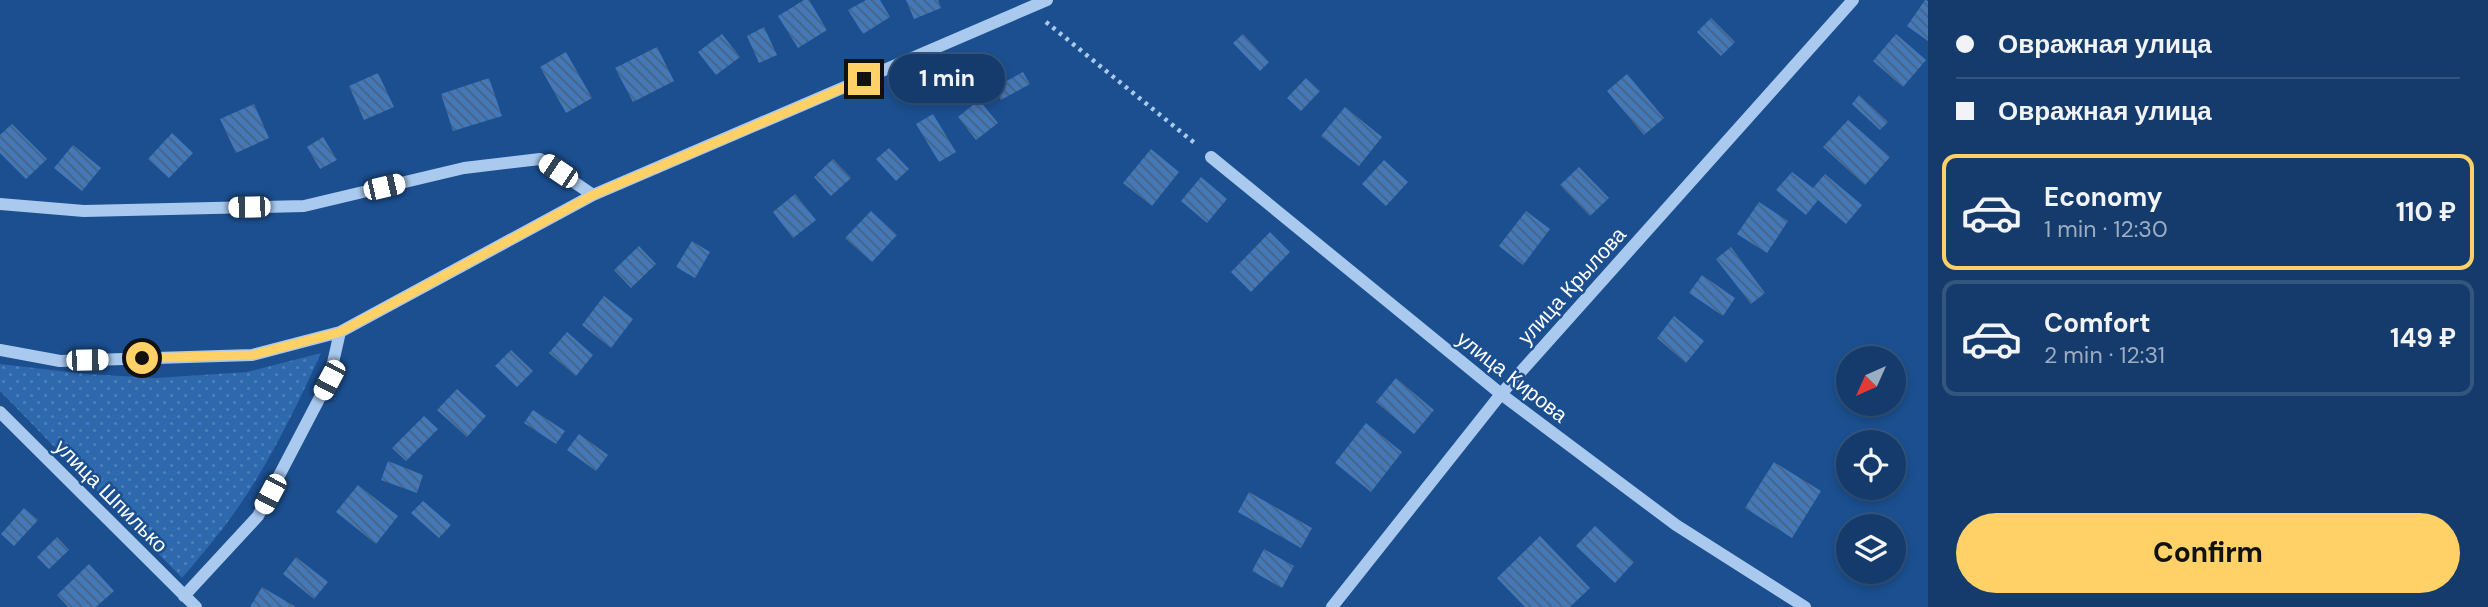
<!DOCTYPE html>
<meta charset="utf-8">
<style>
body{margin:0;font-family:"DM Sans",sans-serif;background:#214673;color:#f1f3f6;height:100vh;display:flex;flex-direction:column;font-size:26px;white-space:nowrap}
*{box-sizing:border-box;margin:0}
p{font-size:23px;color:#9dadc1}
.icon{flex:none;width:38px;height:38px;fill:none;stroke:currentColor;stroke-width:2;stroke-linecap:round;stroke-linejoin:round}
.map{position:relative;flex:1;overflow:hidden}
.sheet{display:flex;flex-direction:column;background:#143b6b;width:560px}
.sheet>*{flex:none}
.top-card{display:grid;align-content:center;height:154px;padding:0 28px;background:#143b6b}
.needle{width:46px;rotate:225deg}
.fabs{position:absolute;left:1836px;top:346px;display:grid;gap:14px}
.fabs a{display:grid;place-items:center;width:70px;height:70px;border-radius:50%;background:#143b6b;box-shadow:0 4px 10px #0003,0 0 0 2px #33557e;font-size:35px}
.end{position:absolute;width:32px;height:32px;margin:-16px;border:9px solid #ffd166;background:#111;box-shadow:0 0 0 4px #111}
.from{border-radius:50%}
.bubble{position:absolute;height:49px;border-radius:24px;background:#143b6b;box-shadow:0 4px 10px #0003,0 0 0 2px #33557e;font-size:23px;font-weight:700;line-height:49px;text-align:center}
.car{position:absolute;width:21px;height:42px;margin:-21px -10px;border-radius:9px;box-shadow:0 0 5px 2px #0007;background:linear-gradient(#fff 24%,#345 0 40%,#fff 0 76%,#345 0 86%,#fff 0)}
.top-card b{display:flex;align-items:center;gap:24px;height:66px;font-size:26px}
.top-card b+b{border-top:2px solid #33557e}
.top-card i{width:18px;height:18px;background:#f1f3f6}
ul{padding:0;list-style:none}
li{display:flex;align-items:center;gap:21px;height:116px;margin:0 14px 10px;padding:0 14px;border:4px solid #33557e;border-radius:14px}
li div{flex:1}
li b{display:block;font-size:26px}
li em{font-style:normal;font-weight:700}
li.active{border-color:#ffd166}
li>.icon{width:63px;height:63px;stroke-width:1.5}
.primary-button{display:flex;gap:14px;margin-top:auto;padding:14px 28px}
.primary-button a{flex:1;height:80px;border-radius:42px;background:#ffd166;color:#111;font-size:28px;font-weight:700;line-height:80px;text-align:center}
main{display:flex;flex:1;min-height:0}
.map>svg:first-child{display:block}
.grass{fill:url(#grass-dots)}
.building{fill:url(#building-back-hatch)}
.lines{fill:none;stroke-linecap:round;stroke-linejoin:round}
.path{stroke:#a9c9ee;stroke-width:4.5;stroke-dasharray:3.5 5;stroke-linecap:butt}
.minor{stroke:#a9c9ee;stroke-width:12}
.route{stroke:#ffd166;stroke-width:9}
.labels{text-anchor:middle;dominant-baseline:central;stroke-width:5;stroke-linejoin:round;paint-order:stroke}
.street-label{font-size:21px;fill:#fff;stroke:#1b4f8f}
</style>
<main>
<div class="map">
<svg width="1928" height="607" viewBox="0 0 1928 607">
<defs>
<pattern id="grass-dots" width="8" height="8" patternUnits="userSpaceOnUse" patternTransform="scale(1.75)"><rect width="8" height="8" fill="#2e69ad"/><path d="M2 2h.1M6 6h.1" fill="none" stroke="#4d80b9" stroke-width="1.8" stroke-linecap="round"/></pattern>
<pattern id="building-back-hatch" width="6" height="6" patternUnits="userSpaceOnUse" patternTransform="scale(1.75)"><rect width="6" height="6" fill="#4478b7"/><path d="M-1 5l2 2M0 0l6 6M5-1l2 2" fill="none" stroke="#486282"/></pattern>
</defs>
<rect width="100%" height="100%" fill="#1b4f8f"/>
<path class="grass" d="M321,353C300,399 278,445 251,488C231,520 207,549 182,578L0,391V364L86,374L156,378L247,372Z"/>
<path class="building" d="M804,0H809L827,30L798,48L778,16Z
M866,0H880L890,17L863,34L848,10Z
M906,0H938L941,8L914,19Z
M1925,0L1928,1V41L1907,26Z
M1711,18L1735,42L1721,56L1697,32Z
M764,27L777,55L759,63L747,36Z
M722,34L740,57L716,75L698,52Z
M1243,34L1269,62L1260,71L1233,43Z
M1896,34L1926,60L1903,87L1873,61Z
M657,47L674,81L633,102L615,68Z
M566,52L592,98L566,113L540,67Z
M1023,72L1030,84L1001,100L994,88Z
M378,73L394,107L364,120L349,86Z
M1627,74L1664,118L1644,135L1607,91Z
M489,78L502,116L453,131L441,94Z
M1306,78L1320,91L1301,111L1287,98Z
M1859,95L1888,122L1880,130L1852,104Z
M979,100L998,123L976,140L958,117Z
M254,104L269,138L236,153L220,119Z
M1345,107L1382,137L1359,166L1321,136Z
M933,114L956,152L939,162L916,124Z
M1848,120L1890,157L1865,185L1823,147Z
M12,124L47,159L26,179L0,153V135Z
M172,133L193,153L169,178L148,159Z
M323,137L337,160L320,169L307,147Z
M73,145L101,168L82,191L54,168Z
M889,148L909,169L896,181L876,159Z
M1151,149L1179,172L1152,206L1123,183Z
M833,159L851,178L831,196L814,177Z
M1384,160L1408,182L1386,206L1362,184Z
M1579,167L1609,198L1590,216L1560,185Z
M1792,172L1813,188L1825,174L1862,205L1846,224L1818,200L1806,215L1776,190Z
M1201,177L1227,199L1207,223L1181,201Z
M795,194L816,220L793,238L773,212Z
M1759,202L1788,221L1767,253L1737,234Z
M871,211L897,235L872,262L845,238Z
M1526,211L1550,229L1523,265L1499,246Z
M1270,232L1290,252L1251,292L1231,272Z
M692,241L710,252L695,278L676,267Z
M639,246L656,264L631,288L614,270Z
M1731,247L1765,293L1751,304L1716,259Z
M1702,275L1735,298L1723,316L1689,293Z
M604,296L633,319L611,348L582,325Z
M1674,316L1704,341L1686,363L1657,338Z
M567,332L593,355L576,376L549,353Z
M511,350L533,371L517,387L495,366Z
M1396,378L1434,410L1414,434L1376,402Z
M457,389L486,416L467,437L437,410Z
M533,410L565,431L556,444L524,423Z
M424,416L438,429L406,461L392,448Z
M1366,423L1402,452L1371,492L1335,463Z
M579,434L608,455L596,471L567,450Z
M388,461L423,475L417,493L381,480Z
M1774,462L1821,491L1792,538L1745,508Z
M358,485L398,516L376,544L336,512Z
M1249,492L1312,528L1301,548L1238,512Z
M423,501L451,525L439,538L411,513Z
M24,508L38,520L14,546L1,534Z
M1595,526L1634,562L1615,583L1576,546Z
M1540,536L1590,588L1570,607H1525L1497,578Z
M57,537L69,550L49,569L37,557Z
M1264,549L1294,566L1282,588L1252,571Z
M296,557L328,582L314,599L283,574Z
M89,564L114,591L96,607H68L57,595Z
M262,587L296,607H250Z"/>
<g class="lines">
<path class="path" d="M1046,22L1197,145"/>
<path class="minor" d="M1211,157L1501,394L1676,525L1805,607
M0,204L84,211L304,206L464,168L540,159L593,195
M0,350L60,361L252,355L340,332L593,195L1047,0
M0,412L196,607
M184,596L258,516L329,380L340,332
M1332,607L1501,394L1853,0"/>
</g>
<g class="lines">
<path class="route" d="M142,358L252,355L340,332L593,195L864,79"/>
</g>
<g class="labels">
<g class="street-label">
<text transform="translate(1572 286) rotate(-48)">улица Крылова</text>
<text transform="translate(1512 377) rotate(38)">улица Кирова</text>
<text transform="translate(111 496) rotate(45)">улица Шпилько</text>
</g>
</g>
</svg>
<div class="fabs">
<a><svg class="needle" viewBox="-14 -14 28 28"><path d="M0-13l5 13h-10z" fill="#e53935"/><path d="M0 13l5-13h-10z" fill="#9dadc1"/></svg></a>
<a><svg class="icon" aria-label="locate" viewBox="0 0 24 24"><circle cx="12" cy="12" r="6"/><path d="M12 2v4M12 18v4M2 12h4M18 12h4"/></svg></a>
<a><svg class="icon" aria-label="layers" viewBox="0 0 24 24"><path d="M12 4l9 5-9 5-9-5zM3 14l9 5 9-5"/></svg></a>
</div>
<i class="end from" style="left:142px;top:358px"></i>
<i class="end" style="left:864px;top:79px"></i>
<div class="bubble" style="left:889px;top:54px;width:116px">1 min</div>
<i class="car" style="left:558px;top:171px;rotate:304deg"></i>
<i class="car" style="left:384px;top:187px;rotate:77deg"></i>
<i class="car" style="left:249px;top:207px;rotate:269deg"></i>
<i class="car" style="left:87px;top:360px;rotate:89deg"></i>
<i class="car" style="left:329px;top:380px;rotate:208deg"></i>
<i class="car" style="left:270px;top:494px;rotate:208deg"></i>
</div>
<section class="sheet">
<div class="top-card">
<b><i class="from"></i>Овражная улица</b>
<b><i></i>Овражная улица</b>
</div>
<ul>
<li class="active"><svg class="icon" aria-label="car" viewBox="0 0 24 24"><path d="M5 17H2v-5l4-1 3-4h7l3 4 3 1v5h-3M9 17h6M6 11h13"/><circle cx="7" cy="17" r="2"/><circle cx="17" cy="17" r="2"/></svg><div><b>Economy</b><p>1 min · 12:30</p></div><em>110 ₽</em></li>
<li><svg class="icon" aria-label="car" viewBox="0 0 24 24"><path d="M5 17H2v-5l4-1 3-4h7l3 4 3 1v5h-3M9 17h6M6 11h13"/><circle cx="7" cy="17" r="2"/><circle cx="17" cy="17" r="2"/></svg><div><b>Comfort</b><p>2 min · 12:31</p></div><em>149 ₽</em></li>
</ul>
<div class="primary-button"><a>Confirm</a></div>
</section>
</main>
